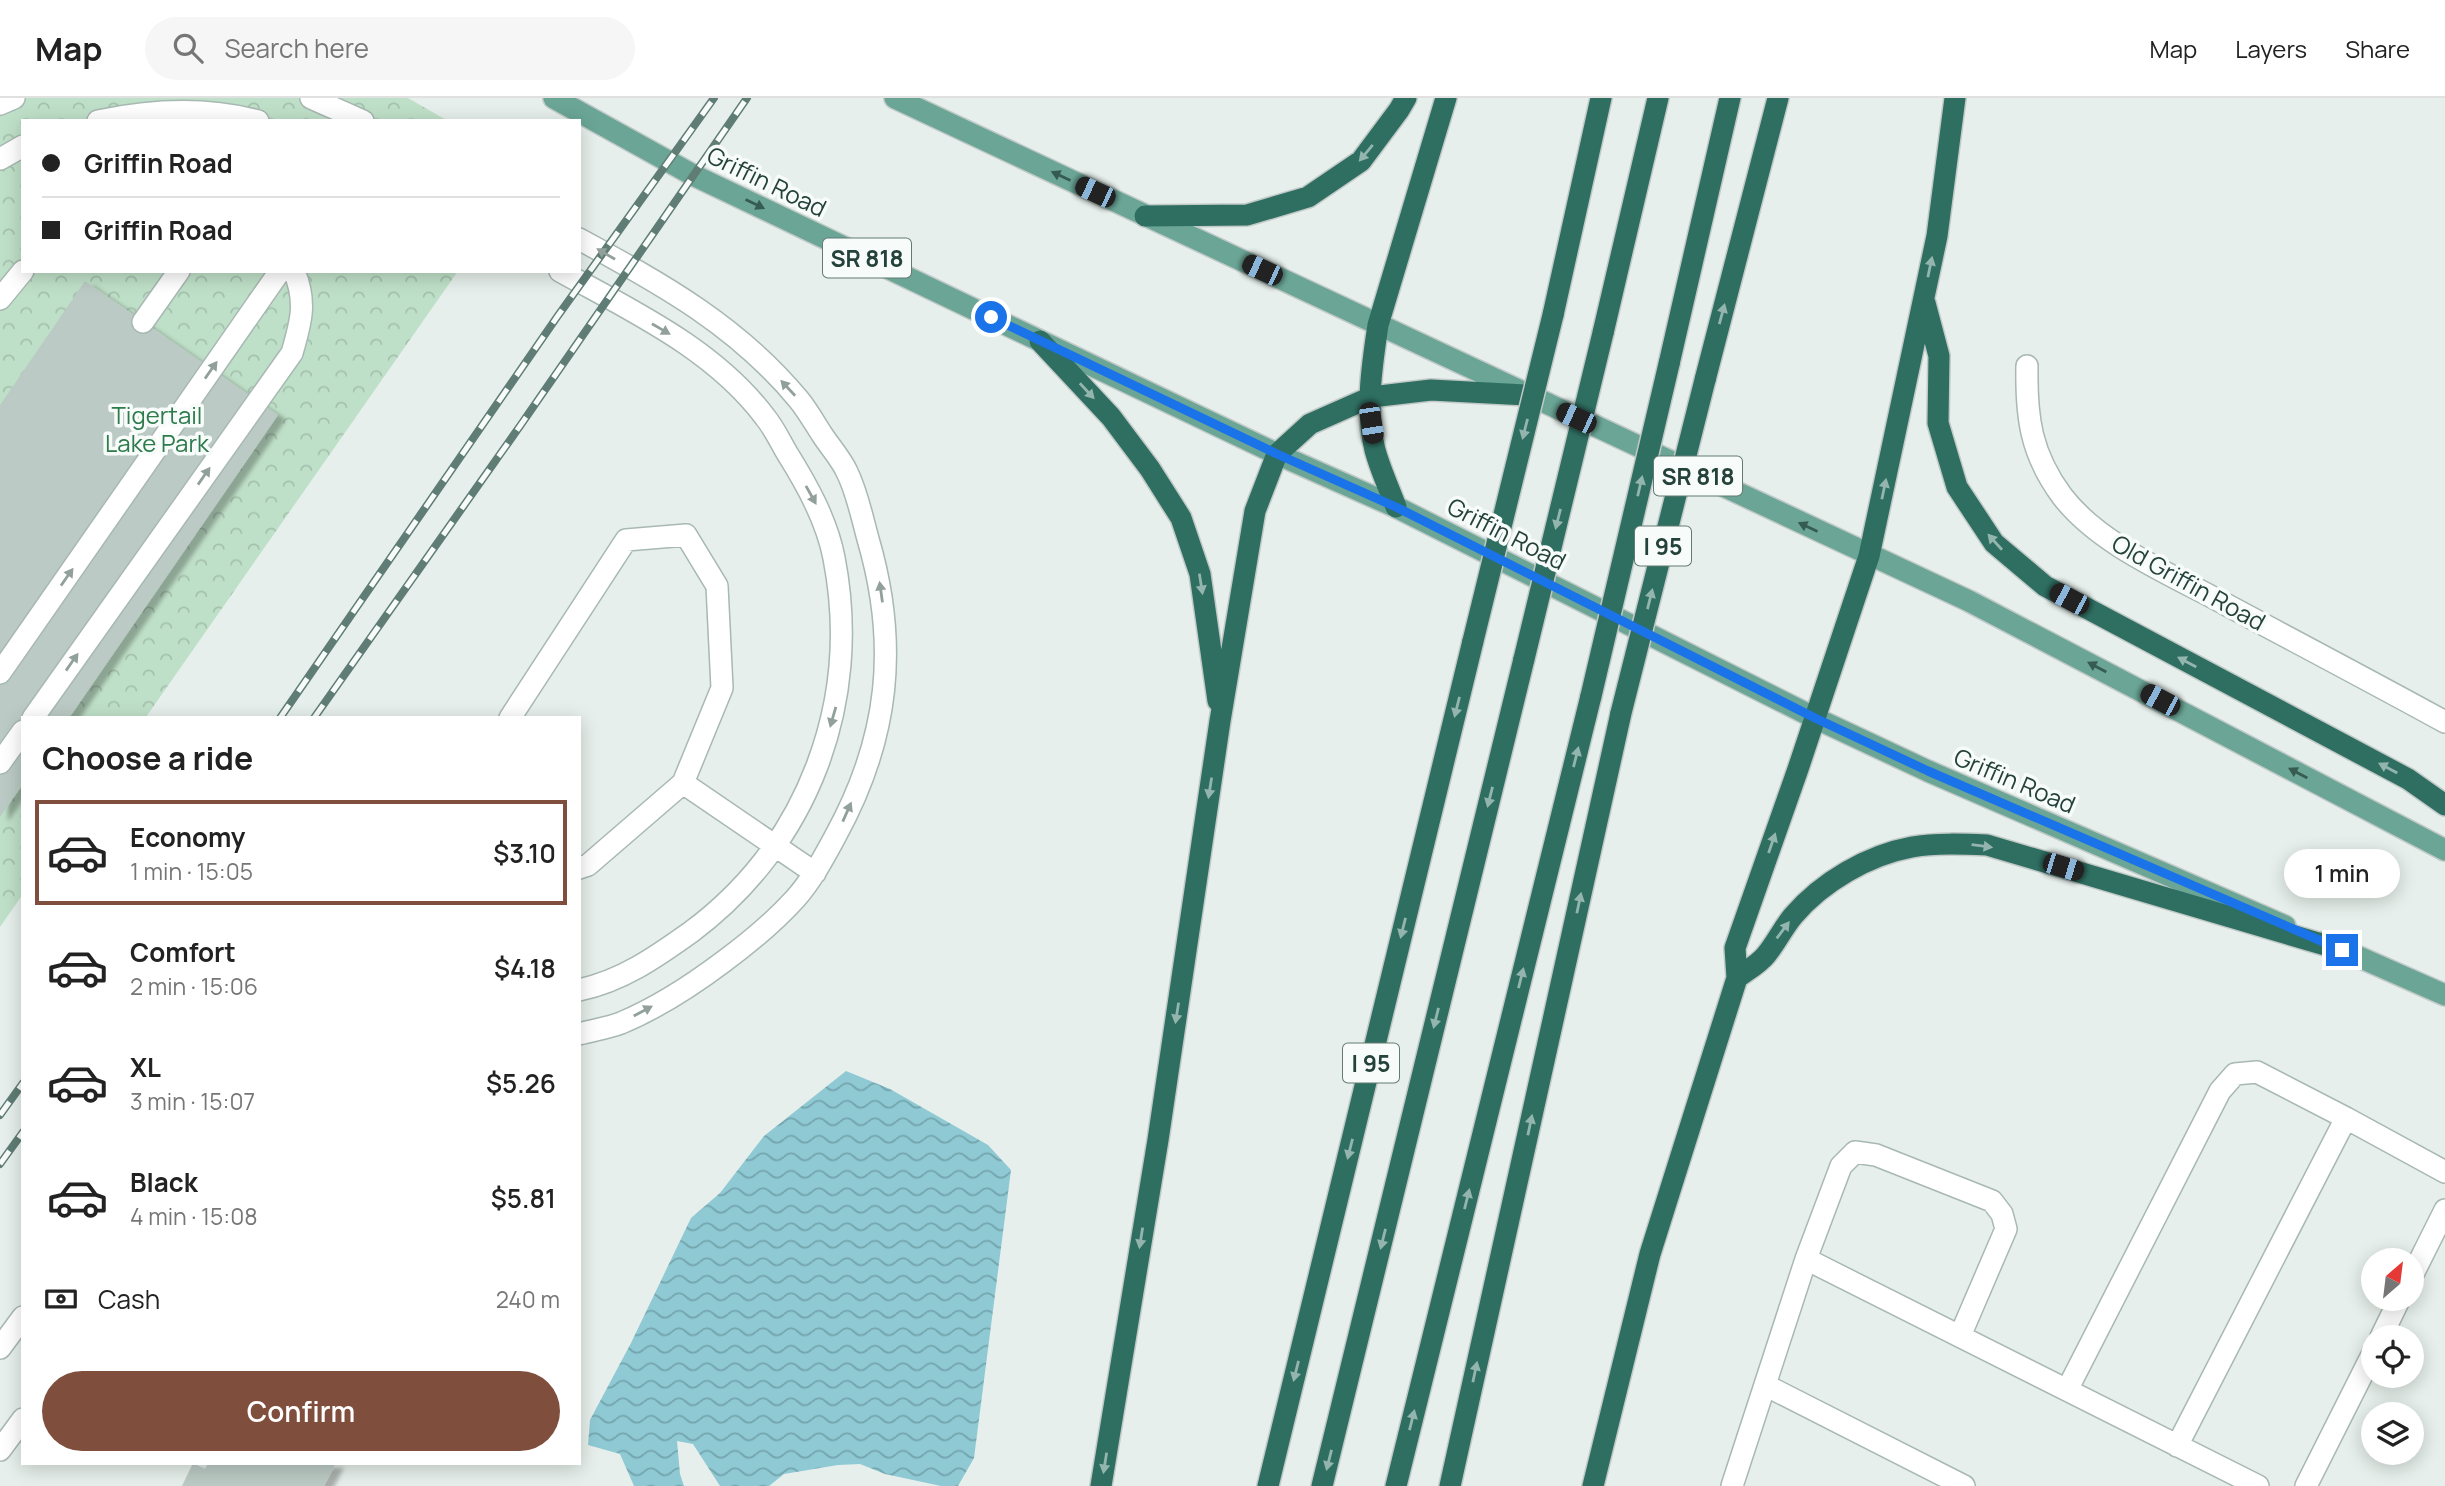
<!DOCTYPE html>
<meta charset="utf-8">
<style>
body{margin:0;font-family:Manrope,sans-serif;background:#f6f6f6;color:#222;height:100vh;display:flex;flex-direction:column;font-size:26px;white-space:nowrap}
*{box-sizing:border-box;margin:0}
p{font-size:23px;color:#767676}
.icon{flex:none;width:38px;height:38px;fill:none;stroke:currentColor;stroke-width:2;stroke-linecap:round;stroke-linejoin:round}
.map{position:relative;flex:1;overflow:hidden}
.details{position:absolute;left:21px;top:618px;width:560px;height:749px;display:flex;flex-direction:column;background:#fff;border-radius:0px;box-shadow:0 4px 18px #0003}
.details>*{flex:none}
.guide{position:absolute;left:21px;top:21px;width:560px;height:154px;border-radius:0px;box-shadow:0 4px 18px #0003;display:grid;align-content:center;height:154px;padding:0 21px;background:#fff}
.needle{width:46px;rotate:28deg}
.tools{position:absolute;left:2361px;top:1150px;display:grid;gap:14px}
.tools a{display:grid;place-items:center;width:63px;height:63px;border-radius:50%;background:#fff;box-shadow:0 4px 18px #0003;font-size:35px}
.end{position:absolute;width:32px;height:32px;margin:-16px;border:9px solid #1a73e8;background:#fff;box-shadow:0 0 0 4px #fff}
.from{border-radius:50%}
.bubble{position:absolute;height:49px;border-radius:24px;background:#fff;box-shadow:0 4px 18px #0003;font-size:23px;font-weight:600;line-height:49px;text-align:center}
.car{position:absolute;width:21px;height:42px;margin:-21px -10px;border-radius:9px;box-shadow:0 0 5px 2px #0007;background:linear-gradient(#222 24%,#8ab4d8 0 40%,#222 0 76%,#8ab4d8 0 86%,#222 0)}
.guide b{display:flex;align-items:center;gap:24px;height:66px;font-size:26px}
.guide b+b{border-top:2px solid #e0e0e0}
.guide i{width:18px;height:18px;background:#222}
ul{padding:0;list-style:none}
li{display:flex;align-items:center;gap:21px;height:105px;margin:0 14px 10px;padding:0 7px;border:4px solid transparent;border-radius:0px}
li div{flex:1}
li b{display:block;font-size:26px}
li em{font-style:normal;font-weight:600}
li.active{border-color:#804e3d}
li>.icon{width:63px;height:63px;stroke-width:1.5}
h2{padding:0 21px;font-size:32px;line-height:84px}
.pay{display:flex;align-items:center;gap:18px;height:77px;padding:0 21px;font-size:26px}
.pay p{margin-inline-start:auto}
.action{display:flex;gap:14px;margin-top:auto;padding:14px 21px}
.action a{flex:1;height:80px;border-radius:42px;background:#804e3d;color:#fff;font-size:28px;font-weight:600;line-height:80px;text-align:center}
header{display:flex;align-items:center;gap:42px;box-sizing:border-box;height:98px;padding:0 35px;background:#fff;border-bottom:2px solid #e0e0e0}
header strong{font-size:33px}
nav{display:flex;gap:38px;margin-inline-start:auto;font-size:24px}
.search{width:490px;height:63px;background:#f6f6f6;display:flex;align-items:center;gap:18px;box-sizing:border-box;padding:0 24px;border-radius:38px;color:#767676;font-size:26px}
.map>svg:first-child{display:block}
.park{fill:url(#park-crowns)}
.water{fill:url(#water-waves)}
.building{fill:#bbcac4;filter:url(#shadow)}
.lines{fill:none;stroke-linecap:round;stroke-linejoin:round}
.minor-casing{stroke:#a8b8b2;stroke-width:24}
.major-casing{stroke:#c2cac8;stroke-width:24}
.highway-casing{stroke:#c2cac8;stroke-width:24}
.minor{stroke:#fff;stroke-width:21}
.major{stroke:#6aa596;stroke-width:21}
.highway{stroke:#2f6f62;stroke-width:21}
.rail-casing{stroke:#5f7d75;stroke-width:8}
.rail{stroke:#f7fbf9;stroke-width:5;stroke-dasharray:16;stroke-linecap:butt}
.highway-bridge-casing{stroke:#c2cac8;stroke-width:24;stroke-linecap:butt}
.highway-bridge{stroke:#2f6f62;stroke-width:21}
.oneway{fill:#93b5ae}
.oneway2{fill:#365b51}
.oneway3{fill:#92a09c}
.route{stroke:#1a73e8;stroke-width:9}
.labels{text-anchor:middle;dominant-baseline:central;stroke-width:7;stroke-linejoin:round;paint-order:stroke}
.shield{fill:#f7fbf9;stroke:#637a73;stroke-width:2}
.shield-label{font-size:23px;font-weight:bold;fill:#24423a}
.street-label{font-size:24px;fill:#24423a;stroke:#f7fbf9}
.park-label{font-size:24px;fill:#2d7a4b;stroke:#f7fbf9}
</style>
<header>
<strong>Map</strong>
<div class="search"><svg class="icon" aria-label="search" viewBox="0 0 24 24"><circle cx="10" cy="10" r="6"/><path d="M15 15l6 6"/></svg>Search here</div>
<nav><a>Map</a><a>Layers</a><a>Share</a></nav>
</header>
<div class="map">
<svg width="2445" height="1388" viewBox="0 0 2445 1388">
<defs>
<pattern id="park-crowns" width="20" height="18" patternUnits="userSpaceOnUse" patternTransform="scale(1.75)"><rect width="20" height="18" fill="#bfe0c8"/><path d="M2 6a3 3 0 1 1 6 0M12 15a3 3 0 1 1 6 0" fill="none" stroke="#a4c1ad"/></pattern>
<pattern id="water-waves" width="16" height="10" patternUnits="userSpaceOnUse" patternTransform="scale(1.75)"><rect width="16" height="10" fill="#8ec9d4"/><path d="M0 5q4-4 8 0t8 0" fill="none" stroke="#74a5ad"/></pattern>
<filter id="shadow"><feDropShadow dx="8" dy="4.5" stdDeviation="2" flood-color="#0004"/></filter>
</defs>
<rect width="100%" height="100%" fill="#e6efeb"/>
<path class="park" d="M0,0H408L448,23H23V173H458L146,619L23,620V796L0,829Z"/>
<path class="water" d="M846,973L890,991L988,1047L1011,1072L974,1360L958,1388H941L885,1376L860,1366L838,1367L784,1376L769,1388H720L693,1346L677,1343L680,1376L684,1388H634L620,1356L588,1347L590,1322L631,1245L691,1120L720,1095L764,1038Z"/>
<path class="building" d="M85,183L278,317L69,620H23V686L0,719V307Z
M193,1365L205,1371L208,1365H336L324,1388H182Z"/>
<g class="lines">
<g class="minor-casing">
<path id="minor" d="M311,0L363,23
M0,6L14,0
M98,23C150,12 206,9 258,23
M0,61L23,48
M579,141C662,186 738,228 799,302C808,313 815,326 823,338C831,350 841,361 847,374C857,394 862,419 868,441C899,547 889,640 836,737C824,759 812,782 795,801C773,825 749,845 723,864C691,888 657,910 621,925C608,930 593,932 579,936
M560,173C632,213 714,251 765,319C774,330 780,343 787,355C807,387 827,423 834,460C862,604 808,747 691,834C656,859 622,883 579,892
M0,201L23,173
M143,224L179,173
M2027,268C2026,320 2031,356 2062,398C2099,447 2173,477 2225,506C2298,545 2372,584 2445,624
M0,575L280,173
M33,620L292,255C301,224 307,204 294,173
M510,620L626,442L686,437L717,488L722,590L683,685L588,767L579,770
M0,665L23,633
M683,685L815,775
M1806,1161L2258,1388
M2412,1178L2445,1112
M2381,1239L2400,1200
M0,1250L23,1219
M1765,1287L1964,1388
M2067,1292L2220,993L2235,976L2257,974L2346,1020L2445,1074
M2177,1348L2346,1020
M0,1352L23,1321
M1732,1388L1806,1161L1841,1068L1855,1054L1876,1057L1992,1103L2002,1116L2006,1131L1960,1238
M2306,1388L2373,1255"/>
</g>
<g class="major-casing">
<path id="major" d="M554,0L693,77L1277,356L1396,409L1815,620L1928,673L2285,828
M895,0L1969,503L2445,752
M2325,844L2445,897"/>
</g>
<g class="highway-casing">
<path id="highway" d="M1145,118L1247,117L1308,99L1361,63L1399,12L1406,0
M1925,205L1939,258L1938,325L1957,389L1994,445L2045,488L2408,681L2445,707
M1553,217L1601,0
M1603,235L1658,0
M1040,243L1111,319L1150,371L1181,420L1200,476L1218,603
M1669,266L1730,0
M1705,282L1778,0
M1396,409C1389,390 1380,371 1375,352C1365,312 1372,267 1378,227L1446,0
M1737,880C1746,873 1759,866 1766,857C1776,845 1783,830 1793,818C1822,784 1868,757 1912,749C1936,745 1962,746 1987,747L2342,852
M1101,1388L1158,1042L1220,623L1255,413L1277,356L1310,326L1371,299L1431,292L1527,297
M1268,1388L1473,543
M1322,1388L1524,561
M1396,1388L1591,598
M1450,1388L1621,615
M1593,1388L1650,1156L1737,880L1735,850L1798,671L1869,458L1937,138L1955,0"/>
</g>
<use href="#minor" class="minor"/>
<use href="#major" class="major"/>
<use href="#highway" class="highway"/>
<g class="rail-casing">
<path id="rail" d="M280,620L557,219L714,0
M314,620L520,328L747,0
M0,1017L23,985
M0,1066L23,1034"/>
</g>
<use href="#rail" class="rail"/>
<g class="highway-bridge-casing">
<path id="highway-bridge" d="M1473,543L1553,217
M1524,561L1603,235
M1591,598L1669,266
M1621,615L1705,282"/>
</g>
<use href="#highway-bridge" class="highway-bridge"/>
</g>
<defs><path id="oneway-solid" d="M-6-.8H1V-3.2L6.5 0L1 3.2V.8H-6Z" transform="scale(1.75)"/></defs>
<g class="oneway">
<use href="#oneway-solid" transform="translate(1366 55) rotate(130)"/>
<use href="#oneway-solid" transform="translate(1930 169) rotate(-78)"/>
<use href="#oneway-solid" transform="translate(1722 216) rotate(-75)"/>
<use href="#oneway-solid" transform="translate(1087 293) rotate(47)"/>
<use href="#oneway-solid" transform="translate(1525 331) rotate(104)"/>
<use href="#oneway-solid" transform="translate(1640 388) rotate(-77)"/>
<use href="#oneway-solid" transform="translate(1884 391) rotate(-78)"/>
<use href="#oneway-solid" transform="translate(1558 421) rotate(104)"/>
<use href="#oneway-solid" transform="translate(1995 444) rotate(-132)"/>
<use href="#oneway-solid" transform="translate(1201 486) rotate(81)"/>
<use href="#oneway-solid" transform="translate(1650 501) rotate(-76)"/>
<use href="#oneway-solid" transform="translate(2187 564) rotate(-152)"/>
<use href="#oneway-solid" transform="translate(1457 609) rotate(104)"/>
<use href="#oneway-solid" transform="translate(1576 659) rotate(-76)"/>
<use href="#oneway-solid" transform="translate(2388 670) rotate(-152)"/>
<use href="#oneway-solid" transform="translate(1210 690) rotate(99)"/>
<use href="#oneway-solid" transform="translate(1490 699) rotate(104)"/>
<use href="#oneway-solid" transform="translate(1772 745) rotate(-71)"/>
<use href="#oneway-solid" transform="translate(1982 748) rotate(7)"/>
<use href="#oneway-solid" transform="translate(1579 805) rotate(-78)"/>
<use href="#oneway-solid" transform="translate(1403 830) rotate(104)"/>
<use href="#oneway-solid" transform="translate(1783 832) rotate(-53)"/>
<use href="#oneway-solid" transform="translate(1521 880) rotate(-76)"/>
<use href="#oneway-solid" transform="translate(1177 915) rotate(99)"/>
<use href="#oneway-solid" transform="translate(1436 920) rotate(104)"/>
<use href="#oneway-solid" transform="translate(1530 1027) rotate(-78)"/>
<use href="#oneway-solid" transform="translate(1350 1051) rotate(104)"/>
<use href="#oneway-solid" transform="translate(1467 1101) rotate(-76)"/>
<use href="#oneway-solid" transform="translate(1141 1140) rotate(99)"/>
<use href="#oneway-solid" transform="translate(1383 1141) rotate(104)"/>
<use href="#oneway-solid" transform="translate(1296 1273) rotate(104)"/>
<use href="#oneway-solid" transform="translate(1475 1274) rotate(-78)"/>
<use href="#oneway-solid" transform="translate(1412 1322) rotate(-76)"/>
<use href="#oneway-solid" transform="translate(1329 1362) rotate(104)"/>
<use href="#oneway-solid" transform="translate(1105 1365) rotate(99)"/>
</g>
<g class="oneway2">
<use href="#oneway-solid" transform="translate(1061 78) rotate(-155)"/>
<use href="#oneway-solid" transform="translate(755 106) rotate(26)"/>
<use href="#oneway-solid" transform="translate(1808 429) rotate(-155)"/>
<use href="#oneway-solid" transform="translate(2097 569) rotate(-152)"/>
<use href="#oneway-solid" transform="translate(2298 675) rotate(-152)"/>
</g>
<g class="oneway3">
<use href="#oneway-solid" transform="translate(606 156) rotate(-150)"/>
<use href="#oneway-solid" transform="translate(661 231) rotate(30)"/>
<use href="#oneway-solid" transform="translate(211 272) rotate(-55)"/>
<use href="#oneway-solid" transform="translate(788 290) rotate(-133)"/>
<use href="#oneway-solid" transform="translate(204 378) rotate(-55)"/>
<use href="#oneway-solid" transform="translate(811 397) rotate(61)"/>
<use href="#oneway-solid" transform="translate(67 479) rotate(-55)"/>
<use href="#oneway-solid" transform="translate(881 494) rotate(-98)"/>
<use href="#oneway-solid" transform="translate(72 564) rotate(-55)"/>
<use href="#oneway-solid" transform="translate(833 619) rotate(106)"/>
<use href="#oneway-solid" transform="translate(847 714) rotate(-66)"/>
<use href="#oneway-solid" transform="translate(643 913) rotate(-28)"/>
</g>
<g class="lines">
<path class="route" d="M991,219L1277,356L1396,409L1815,620L1928,673L2342,852"/>
</g>
<g class="labels">
<g class="shield">
<rect x="823" y="140.5" width="88" height="39" rx="5"/>
<rect x="1654" y="358.5" width="88" height="39" rx="5"/>
<rect x="1635" y="428.5" width="56" height="39" rx="5"/>
<rect x="1343" y="945.5" width="56" height="39" rx="5"/>
</g>
<g class="shield-label">
<text x="867" y="160">SR 818</text>
<text x="1698" y="378">SR 818</text>
<text x="1663" y="448">I 95</text>
<text x="1371" y="965">I 95</text>
</g>
<g class="street-label">
<text transform="translate(767 83) rotate(26)">Griffin Road</text>
<text transform="translate(1507 435) rotate(27)">Griffin Road</text>
<text transform="translate(2189 484) rotate(29)">Old Griffin Road</text>
<text transform="translate(2015 682) rotate(23)">Griffin Road</text>
</g>
<g class="park-label">
<text x="157" y="316">Tigertail<tspan x="157" dy="28">Lake Park</tspan></text>
</g>
</g>
</svg>
<div class="tools">
<a><svg class="needle" viewBox="-14 -14 28 28"><path d="M0-13l5 13h-10z" fill="#e53935"/><path d="M0 13l5-13h-10z" fill="#767676"/></svg></a>
<a><svg class="icon" aria-label="locate" viewBox="0 0 24 24"><circle cx="12" cy="12" r="6"/><path d="M12 2v4M12 18v4M2 12h4M18 12h4"/></svg></a>
<a><svg class="icon" aria-label="layers" viewBox="0 0 24 24"><path d="M12 4l9 5-9 5-9-5zM3 14l9 5 9-5"/></svg></a>
</div>
<i class="end from" style="left:991px;top:219px"></i>
<i class="end" style="left:2342px;top:852px"></i>
<div class="bubble" style="left:2284px;top:751px;width:116px">1 min</div>
<i class="car" style="left:1095px;top:94px;rotate:295deg"></i>
<i class="car" style="left:1262px;top:172px;rotate:295deg"></i>
<i class="car" style="left:1576px;top:320px;rotate:295deg"></i>
<i class="car" style="left:1371px;top:325px;rotate:171deg"></i>
<i class="car" style="left:2069px;top:501px;rotate:298deg"></i>
<i class="car" style="left:2160px;top:602px;rotate:298deg"></i>
<i class="car" style="left:2063px;top:769px;rotate:107deg"></i>
<div class="guide">
<b><i class="from"></i>Griffin Road</b>
<b><i></i>Griffin Road</b>
</div>
<section class="details">
<h2>Choose a ride</h2>
<ul>
<li class="active"><svg class="icon" aria-label="car" viewBox="0 0 24 24"><path d="M5 17H2v-5l4-1 3-4h7l3 4 3 1v5h-3M9 17h6M6 11h13"/><circle cx="7" cy="17" r="2"/><circle cx="17" cy="17" r="2"/></svg><div><b>Economy</b><p>1 min · 15:05</p></div><em>$3.10</em></li>
<li><svg class="icon" aria-label="car" viewBox="0 0 24 24"><path d="M5 17H2v-5l4-1 3-4h7l3 4 3 1v5h-3M9 17h6M6 11h13"/><circle cx="7" cy="17" r="2"/><circle cx="17" cy="17" r="2"/></svg><div><b>Comfort</b><p>2 min · 15:06</p></div><em>$4.18</em></li>
<li><svg class="icon" aria-label="car" viewBox="0 0 24 24"><path d="M5 17H2v-5l4-1 3-4h7l3 4 3 1v5h-3M9 17h6M6 11h13"/><circle cx="7" cy="17" r="2"/><circle cx="17" cy="17" r="2"/></svg><div><b>XL</b><p>3 min · 15:07</p></div><em>$5.26</em></li>
<li><svg class="icon" aria-label="car" viewBox="0 0 24 24"><path d="M5 17H2v-5l4-1 3-4h7l3 4 3 1v5h-3M9 17h6M6 11h13"/><circle cx="7" cy="17" r="2"/><circle cx="17" cy="17" r="2"/></svg><div><b>Black</b><p>4 min · 15:08</p></div><em>$5.81</em></li>
</ul>
<div class="pay"><svg class="icon" aria-label="cash" viewBox="0 0 24 24"><path d="M3 7h18v10H3z"/><circle cx="12" cy="12" r="2"/></svg>Cash<p>240 m</p></div>
<div class="action"><a>Confirm</a></div>
</section>
</div>
